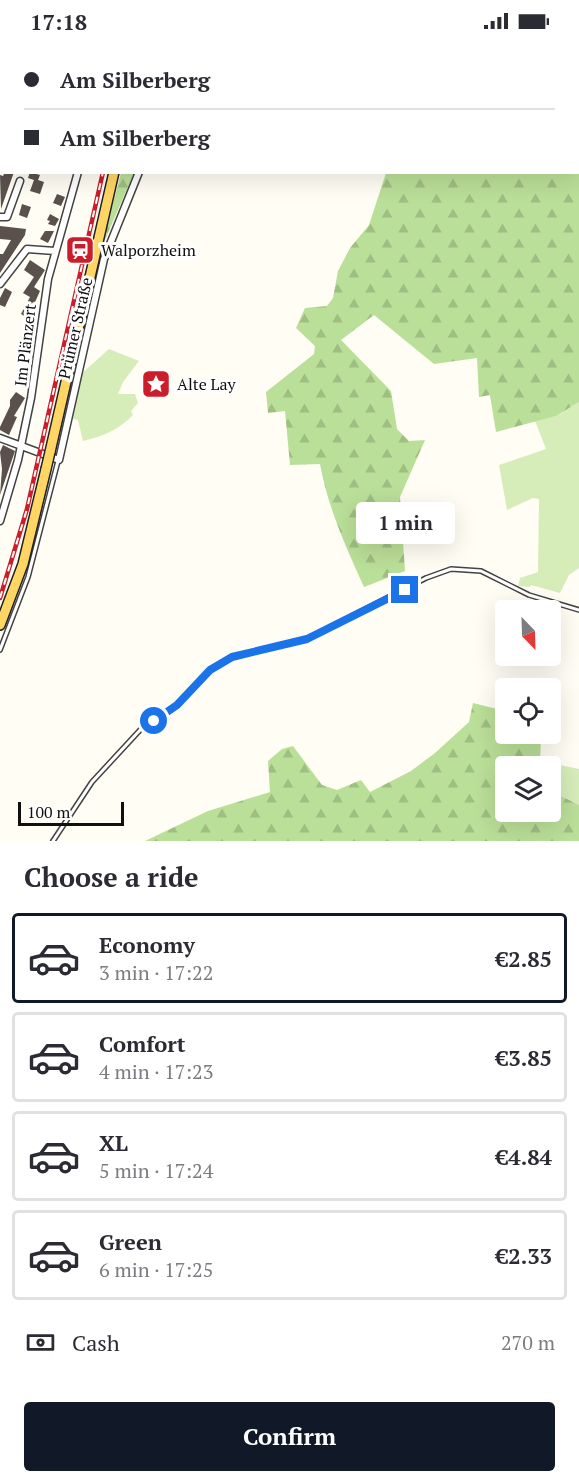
<!DOCTYPE html>
<meta charset="utf-8">
<style>
body{margin:0;font-family:"PT Serif",serif;background:#f7f7f7;color:#2b2b33;height:100vh;display:flex;flex-direction:column;font-size:22px;white-space:nowrap}
*{box-sizing:border-box;margin:0}
p{font-size:20px;color:#7c7c81}
.icon{flex:none;width:33px;height:33px;fill:none;stroke:currentColor;stroke-width:2;stroke-linecap:round;stroke-linejoin:round}
.map{position:relative;height:799px;overflow:hidden}
.drawer{display:flex;flex-direction:column;background:#fff;flex:1}
.drawer>*{flex:none}
.guide{position:absolute;left:0px;top:0px;width:579px;height:132px;box-shadow:0 6px 24px #0002;display:grid;align-content:center;height:132px;padding:0 24px;background:#fff}
.needle{width:39px;rotate:157deg}
.buttons{position:absolute;left:495px;top:558px;display:grid;gap:12px}
.buttons a{display:grid;place-items:center;width:66px;height:66px;border-radius:6px;background:#fff;box-shadow:0 6px 24px #0002;font-size:30px}
.scale{position:absolute;left:18px;bottom:15px;width:106px;box-sizing:border-box;padding-left:6px;border:3px solid #101010;border-top:0;font-size:16px;line-height:21px;white-space:nowrap;color:#101010;-webkit-text-stroke:4px #fff;paint-order:stroke}
.end{position:absolute;width:27px;height:27px;margin:-14px;border:8px solid #1a73e8;background:#fff;box-shadow:0 0 0 3px #fff}
.from{border-radius:50%}
.bubble{position:absolute;height:42px;border-radius:6px;background:#fff;box-shadow:0 6px 24px #0002;font-size:20px;font-weight:700;line-height:42px;text-align:center}
.guide b{display:flex;align-items:center;gap:21px;height:57px;font-size:22px}
.guide b+b{border-top:2px solid #e1e1e2}
.guide i{width:15px;height:15px;background:#2b2b33}
ul{padding:0;list-style:none}
li{display:flex;align-items:center;gap:18px;height:90px;margin:0 12px 9px;padding:0 12px;border:3px solid #e1e1e2;border-radius:6px}
li div{flex:1}
li b{display:block;font-size:22px}
li em{font-style:normal;font-weight:700}
li.current{border-color:#111827}
li>.icon{width:54px;height:54px;stroke-width:1.5}
h2{padding:0 24px;font-size:27px;line-height:72px}
.pay{display:flex;align-items:center;gap:15px;height:66px;padding:0 24px;font-size:22px}
.pay p{margin-inline-start:auto}
.button{display:flex;gap:12px;margin-top:auto;padding:12px 24px}
.button a{flex:1;height:69px;border-radius:6px;background:#111827;color:#fff;font-size:24px;font-weight:700;line-height:69px;text-align:center}
.status{display:flex;justify-content:space-between;align-items:center;height:42px;padding:0 30px;background:#fff;direction:ltr}
.status svg{height:16px;fill:currentColor}
.map>svg:first-child{display:block}
.grass{fill:#d6edba}
.forest{fill:url(#forest-firs)}
.building{fill:#5a514c}
.lines{fill:none;stroke-linecap:round;stroke-linejoin:round}
.lane-casing{stroke:#434343;stroke-width:6}
.street-casing{stroke:#434343;stroke-width:9}
.primary-casing{stroke:#212121;stroke-width:12}
.lane{stroke:#fff;stroke-width:3}
.street{stroke:#fff;stroke-width:6}
.primary{stroke:#ffd564;stroke-width:9}
.rail-casing{stroke:#cc1d2a;stroke-width:4.5}
.rail{stroke:#fff;stroke-width:2;stroke-dasharray:7;stroke-linecap:butt}
.primary-bridge-casing{stroke:#212121;stroke-width:12;stroke-linecap:butt}
.primary-bridge{stroke:#ffd564;stroke-width:9}
.route{stroke:#1a73e8;stroke-width:8}
.labels{text-anchor:middle;dominant-baseline:central;stroke-width:6;stroke-linejoin:round;paint-order:stroke}
.poi-label{font-size:16px;fill:#101010;stroke:#fff;text-anchor:start}
.street-label{font-size:16px;fill:#101010;stroke:#fff}
</style>
<div class="status"><b>17:18</b><svg viewBox="0 0 49 12"><path d="M0 12V9h3v3zM5 12V6h3v6zM10 12V3h3v9zM15 12V0h3v12zM26 1h20v11H26zM47 4h2v5h-2z"/></svg></div>
<div class="map">
<svg width="579" height="799" viewBox="0 0 579 799">
<defs>
<pattern id="forest-firs" width="22" height="20" patternUnits="userSpaceOnUse" patternTransform="scale(1.5)"><rect width="22" height="20" fill="#badf98"/><path d="M5 1l3.5 6h-7zM16 11l3.5 6h-7z" fill="#9fbe82"/></pattern>
</defs>
<rect width="100%" height="100%" fill="#fffdf4"/>
<path class="grass" d="M109,307L139,319L123,340L118,352H135L138,361L131,369L133,373C118,388 104,394 83,399L78,378L73,377L80,333Z
M579,360V526L569,533L560,551L531,543L530,545L518,544L520,536L538,530L539,457L533,456L507,468L499,423L546,407L535,379L556,374Z
M541,719L579,727V763L551,749L550,724H540Z"/>
<path class="forest" d="M430,0H579V360L556,374L496,390L490,353L479,355L477,316L434,322L374,273L341,298L391,349L397,387L409,399L425,398L400,455L405,529L364,545C346,505 328,466 320,422L290,423L285,369L268,371L266,350L314,312L315,304L296,286L305,266L327,264L333,256L338,229L350,206L369,183L386,131L578,130V2Z
M121,131H134L101,207Z
M473,661L505,669L506,692H541L540,724H506V770H550L551,749L579,763V799H145L208,769L270,750L268,719L282,707L293,704L322,743L337,748L361,738L370,750L411,729L435,711L469,680Z"/>
<path class="building" d="M5,130H14L1,167L0,133L3,134Z
M30,130L40,133L38,138L44,140L40,152L30,149L34,138L28,136Z
M57,152L65,155L61,164L53,161Z
M22,162L31,165L27,176L19,173Z
M50,172L59,177L55,184L48,182L50,179L47,178Z
M0,184L26,187L25,193L0,231V212H3L11,198L0,197Z
M45,189H54L48,201L40,197Z
M30,218L45,228L34,245L40,249L28,276L21,272L30,255L23,251L34,235L24,228Z
M5,246L12,250L5,265L0,263V256Z
M27,283L34,288L30,295L22,291Z
M16,350L25,356L14,374L17,375L9,393L0,388V385L10,364V358Z
M3,403L15,409L0,453L2,427L0,410Z"/>
<g class="lines">
<g class="lane-casing">
<path id="lane" d="M168,0V2
M0,608L28,535L58,419
M53,799L92,740L141,687L177,663L210,628L232,615L307,597L426,536L451,527L481,529L529,553L579,568"/>
</g>
<g class="street-casing">
<path id="street" d="M25,2L27,0
M0,9L2,10
M0,33L2,31
M0,175H7L20,139
M0,242L27,207L55,209
M0,396L59,418L104,217L139,130
M0,479L18,418L31,356L48,237L78,130"/>
</g>
<g class="primary-casing">
<path id="primary" d="M144,2V0
M50,410L114,130
M0,583L23,522L46,427"/>
</g>
<use href="#lane" class="lane"/>
<use href="#street" class="street"/>
<use href="#primary" class="primary"/>
<g class="rail-casing">
<path id="rail" d="M131,2V0
M0,556L27,467L103,130"/>
</g>
<use href="#rail" class="rail"/>
<g class="primary-bridge-casing">
<path id="primary-bridge" d="M46,427L50,410"/>
</g>
<use href="#primary-bridge" class="primary-bridge"/>
</g>
<g class="lines">
<path class="route" d="M154,679L177,663L210,628L232,615L307,597L405,548"/>
</g>
<defs>
<g id="station-square" transform="scale(1.5)"><rect x="-9" y="-9" width="18" height="18" rx="4" fill="#cc1d2a" stroke="#fff"/><path d="M-3-6H3Q5-6 5-4V2Q5 4 3 4L4.5 6H3L1.5 4h-3L-3 6H-4.5L-3 4Q-5 4-5 2V-4Q-5-6-3-6ZM-3.5-4v3h7v-3ZM-3.5 1v1.5H-2V1ZM2 1v1.5H3.5V1Z" fill="#fff"/></g>
<g id="sight-square" transform="scale(1.5)"><rect x="-9" y="-9" width="18" height="18" rx="4" fill="#cc1d2a" stroke="#fff"/><path d="M0-6L1.8-2.2L6-1.7L2.9 1.2L3.7 5.4L0 3.3L-3.7 5.4L-2.9 1.2L-6-1.7L-1.8-2.2Z" fill="#fff"/></g>
</defs>
<g fill-rule="evenodd">
<use href="#station-square" x="80" y="208"/>
<use href="#sight-square" x="156" y="342"/>
</g>
<g class="labels">
<g class="poi-label">
<text x="101" y="208">Walporzheim</text>
<text x="177" y="342">Alte Lay</text>
</g>
<g class="street-label">
<text transform="translate(75 286) rotate(-77)">Prümer Straße</text>
<text transform="translate(25 303) rotate(-83)">Im Plänzert</text>
</g>
</g>
</svg>
<div class="buttons">
<a><svg class="needle" viewBox="-14 -14 28 28"><path d="M0-13l5 13h-10z" fill="#e53935"/><path d="M0 13l5-13h-10z" fill="#7c7c81"/></svg></a>
<a><svg class="icon" aria-label="locate" viewBox="0 0 24 24"><circle cx="12" cy="12" r="6"/><path d="M12 2v4M12 18v4M2 12h4M18 12h4"/></svg></a>
<a><svg class="icon" aria-label="layers" viewBox="0 0 24 24"><path d="M12 4l9 5-9 5-9-5zM3 14l9 5 9-5"/></svg></a>
</div>
<div class="scale">100 m</div>
<i class="end from" style="left:154px;top:679px"></i>
<i class="end" style="left:405px;top:548px"></i>
<div class="bubble" style="left:356px;top:460px;width:99px">1 min</div>
<div class="guide">
<b><i class="from"></i>Am Silberberg</b>
<b><i></i>Am Silberberg</b>
</div>
</div>
<section class="drawer">
<h2>Choose a ride</h2>
<ul>
<li class="current"><svg class="icon" aria-label="car" viewBox="0 0 24 24"><path d="M5 17H2v-5l4-1 3-4h7l3 4 3 1v5h-3M9 17h6M6 11h13"/><circle cx="7" cy="17" r="2"/><circle cx="17" cy="17" r="2"/></svg><div><b>Economy</b><p>3 min · 17:22</p></div><em>€2.85</em></li>
<li><svg class="icon" aria-label="car" viewBox="0 0 24 24"><path d="M5 17H2v-5l4-1 3-4h7l3 4 3 1v5h-3M9 17h6M6 11h13"/><circle cx="7" cy="17" r="2"/><circle cx="17" cy="17" r="2"/></svg><div><b>Comfort</b><p>4 min · 17:23</p></div><em>€3.85</em></li>
<li><svg class="icon" aria-label="car" viewBox="0 0 24 24"><path d="M5 17H2v-5l4-1 3-4h7l3 4 3 1v5h-3M9 17h6M6 11h13"/><circle cx="7" cy="17" r="2"/><circle cx="17" cy="17" r="2"/></svg><div><b>XL</b><p>5 min · 17:24</p></div><em>€4.84</em></li>
<li><svg class="icon" aria-label="car" viewBox="0 0 24 24"><path d="M5 17H2v-5l4-1 3-4h7l3 4 3 1v5h-3M9 17h6M6 11h13"/><circle cx="7" cy="17" r="2"/><circle cx="17" cy="17" r="2"/></svg><div><b>Green</b><p>6 min · 17:25</p></div><em>€2.33</em></li>
</ul>
<div class="pay"><svg class="icon" aria-label="cash" viewBox="0 0 24 24"><path d="M3 7h18v10H3z"/><circle cx="12" cy="12" r="2"/></svg>Cash<p>270 m</p></div>
<div class="button"><a>Confirm</a></div>
</section>
